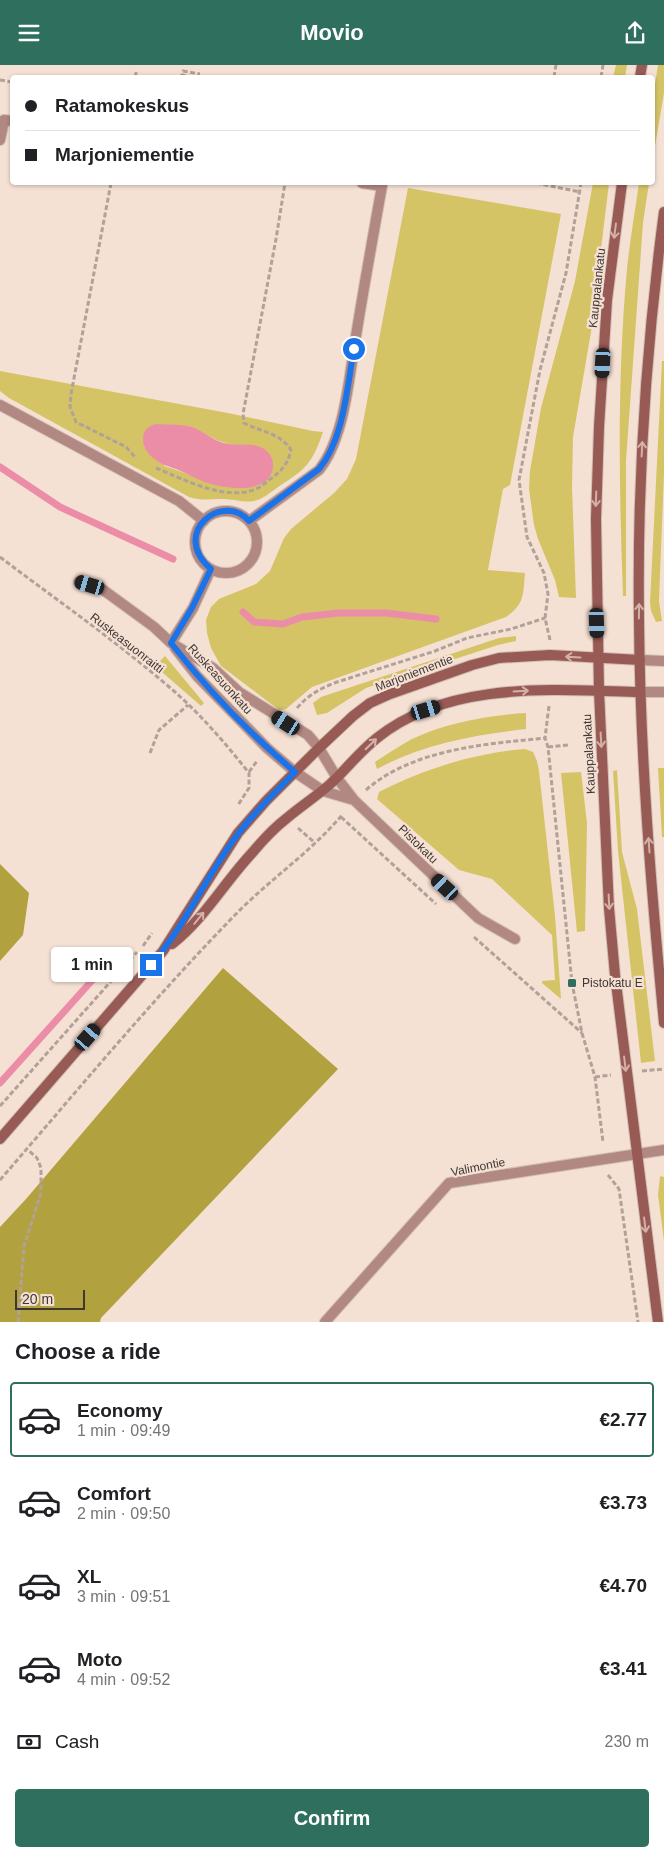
<!DOCTYPE html>
<meta charset="utf-8">
<style>
body{margin:0;font-family:Helvetica,sans-serif;background:#f6f6f6;color:#202124;height:100vh;display:flex;flex-direction:column;font-size:19px;white-space:nowrap}
*{box-sizing:border-box;margin:0}
p{font-size:16px;color:#757577}
.icon{flex:none;width:28px;height:28px;fill:none;stroke:currentColor;stroke-width:2;stroke-linecap:round;stroke-linejoin:round}
.map{position:relative;height:1257px;overflow:hidden}
.drawer{display:flex;flex-direction:column;background:#fff;flex:1}
.drawer>*{flex:none}
.hud{position:absolute;left:10px;top:10px;width:645px;height:110px;border-radius:5px;box-shadow:0 1px 4px #0004;display:grid;align-content:center;height:110px;padding:0 15px;background:#fff}
.scale{position:absolute;left:15px;bottom:12px;width:70px;box-sizing:border-box;padding-left:5px;border:2px solid #3f3732;border-top:0;font-size:14px;line-height:18px;white-space:nowrap;color:#3f3732;-webkit-text-stroke:4px #f5e0d4;paint-order:stroke}
.end{position:absolute;width:22px;height:22px;margin:-11px;border:6px solid #1a73e8;background:#fff;box-shadow:0 0 0 2px #fff}
.from{border-radius:50%}
.bubble{position:absolute;height:35px;border-radius:5px;background:#fff;box-shadow:0 1px 4px #0004;font-size:16px;font-weight:700;line-height:35px;text-align:center}
.car{position:absolute;width:15px;height:30px;margin:-15px -8px;border-radius:6px;box-shadow:0 0 4px 1px #0007;background:linear-gradient(#222 24%,#8ab4d8 0 40%,#222 0 76%,#8ab4d8 0 86%,#222 0)}
.hud b{display:flex;align-items:center;gap:18px;height:48px;font-size:19px}
.hud b+b{border-top:1px solid #e0e0e0}
.hud i{width:12px;height:12px;background:#202124}
ul{padding:0;list-style:none}
li{display:flex;align-items:center;gap:15px;height:75px;margin:0 10px 8px;padding:0 5px;border:2px solid transparent;border-radius:5px}
li div{flex:1}
li b{display:block;font-size:19px}
li em{font-style:normal;font-weight:700}
li.current{border-color:#2f6f5d}
li>.icon{width:45px;height:45px;stroke-width:1.5}
h2{padding:0 15px;font-size:22px;line-height:60px}
.pay{display:flex;align-items:center;gap:12px;height:55px;padding:0 15px;font-size:19px}
.pay p{margin-inline-start:auto}
.cta{display:flex;gap:10px;margin-top:auto;padding:10px 15px}
.cta a{flex:1;height:58px;border-radius:5px;background:#2f6f5d;color:#fff;font-size:20px;font-weight:700;line-height:58px;text-align:center}
header{display:flex;justify-content:space-between;align-items:center;height:65px;padding:0 15px;background:#2f6f5d;color:#fff;font-size:22px;font-weight:700}
.map>svg:first-child{display:block}
.green{fill:#d5c466;fill-rule:evenodd}
.forest{fill:#b2a13f}
.water{fill:#ec8da8}
.lines{fill:none;stroke-linecap:round;stroke-linejoin:round}
.stream{stroke:#ec8da8;stroke-width:7}
.street-casing{stroke:#d1beb4;stroke-width:12}
.secondary-casing{stroke:#d1beb4;stroke-width:12}
.path{stroke:#b1a198;stroke-width:3;stroke-dasharray:5 2.5;stroke-linecap:butt}
.street{stroke:#b28882;stroke-width:10}
.secondary{stroke:#975a54;stroke-width:10}
.oneway{stroke:#d4b1a7}
.route{stroke:#1a73e8;stroke-width:6}
.poi-dot{fill:#2f6f5d;stroke:#f5e0d4;stroke-width:2}
.labels{text-anchor:middle;dominant-baseline:central;stroke-width:4.5;stroke-linejoin:round;paint-order:stroke}
.street-label{font-size:12px;fill:#3f3732;stroke:#f5e0d4}
.poi-label{font-size:12px;fill:#3f3732;stroke:#f5e0d4;text-anchor:start}
</style>
<header><svg class="icon" aria-label="menu" viewBox="0 0 24 24"><path d="M4 6h16M4 12h16M4 18h16"/></svg>Movio<svg class="icon" aria-label="share" viewBox="0 0 24 24"><path d="M12 15V3M7 8l5-5 5 5M5 13v7h14v-7"/></svg></header>
<div class="map">
<svg width="664" height="1257" viewBox="0 0 664 1257">
<rect width="100%" height="100%" fill="#f5e0d4"/>
<path class="green" d="M616,0H627L625,12H613Z
M658,0H664V28L653,93V31Z
M593,118H609L591,267L573,372L572,422L576,533L559,532L555,515L538,474L534,460L529,424L530,406L541,343L575,216Z
M639,118H649L643,158L626,396V531H623C619,422 617,313 627,204C630,175 635,146 639,118Z
M408,123L561,149L510,420L503,424L488,505L525,508C523,529 525,539 506,552L312,622L286,644L279,645L221,601L211,583L207,568L206,555L211,542L219,534L256,519L270,506L284,473L291,464L334,428L347,414L356,394Z
M662,296H664V408L659,536L662,556L656,557L651,546L650,538Z
M0,306L228,348L313,366L323,367C312,399 306,404 278,422C271,427 263,434 254,436C244,438 234,434 223,434C211,434 201,436 189,432L9,333L0,326ZM174,361H189L219,376L233,380H251L259,420C216,428 202,412 164,401Z
M516,571V576L498,580L366,623L327,648L317,650L313,638L321,632L499,573Z
M165,591L204,638L201,641L155,601Z
M526,648V664C475,670 422,679 377,704L375,697C387,689 399,681 412,674C445,658 489,650 526,648Z
M525,684L533,687L537,696L539,706L555,851L561,934L542,918V916L555,915L552,870L492,814L459,805L377,734L379,727C424,704 474,688 525,684Z
M658,703H664V772H662Z
M617,705L622,787L637,844L655,996L641,998L618,786L613,706Z
M581,707L587,758L585,866L577,867L561,708Z
M660,1111L664,1112V1176L658,1130Z"/>
<path class="forest" d="M0,799L29,828L23,870L0,896Z
M223,903L338,1004L101,1253L100,1257H0V1162L26,1134Z"/>
<path class="water" d="M157,359C168,360 182,359 192,362C201,365 209,372 218,376C229,381 241,379 252,380C264,381 274,389 273,402C270,430 226,424 208,418C197,415 187,408 176,404C167,401 160,399 153,393C140,382 138,362 157,359Z"/>
<g class="lines">
<path class="stream" d="M0,402L60,442L173,494
M243,547L254,557L283,559L302,552L338,548H386L436,554
M0,1018L114,891"/>
<g class="street-casing">
<path id="street" d="M0,75L4,55L12,56
M0,340L179,436L204,456
M195 477a31 31 0 1 1 62 0a31 31 0 1 1-62 0Z
M249,456L319,405C345,373 349,311 356,271C364,221 373,171 382,121L362,118
M79,517L102,524L154,562L171,578L213,603L239,627L308,670L319,683L337,713L354,735L478,853L515,874
M171,578L193,543L211,504
M175,583L197,611L267,683L295,707L323,726L354,735
M640,595L664,596
M640,627H664
M325,1257L449,1118L664,1085"/>
</g>
<g class="secondary-casing">
<path id="secondary" d="M640,12L642,0
M622,118L607,235L599,362L596,454L599,626L609,843L615,910L658,1257
M664,147C646,282 637,418 639,555C640,689 651,824 664,958
M172,879C204,854 224,818 252,788C262,776 274,763 287,753C300,742 315,732 328,721C345,706 359,687 377,673C449,615 553,625 640,627
M0,1074L163,886L238,768L266,736L319,683L353,651L370,638L390,629L472,600L499,593L550,590L640,595"/>
</g>
<path class="path" d="M135,12L137,5
M193,12L182,10L183,6L200,9
M554,12L556,0
M601,12L603,0
M0,15L12,17
M111,118L71,329L70,342L76,357L126,382L135,392
M536,118L580,127
M156,403C183,414 226,437 256,424C261,422 265,418 269,415C281,407 288,399 291,385C280,368 262,367 244,358L243,349L276,174L285,118
M0,492C58,536 119,578 175,627C202,651 226,679 249,708V723L238,740
M550,575L545,553L548,529L544,508L527,472L519,415L540,305L566,208L581,118
M549,641L545,673L548,682L572,918L582,968L595,1012L603,1077
M297,643C308,630 321,623 337,617L435,586L467,573L511,564L545,553
M548,682L569,680
M150,688L159,665L188,640
M249,707L257,696
M366,725C413,684 485,679 545,673
M341,752L436,839
M298,763L315,778
M474,872L582,968
M143,881L152,868
M642,1006L664,1004
M595,1012L611,1010
M0,1041L137,887
M608,1110L619,1124L638,1257
M0,1115C77,1026 152,935 235,850C269,815 311,787 343,749
M18,1257L24,1181L41,1128V1103L37,1093L27,1084"/>
<use href="#street" class="street"/>
<use href="#secondary" class="secondary"/>
</g>
<defs><path id="oneway-shaft" d="M-6 0H5M1.5-3L5.5 0L1.5 3" fill="none" stroke-width="1.6" stroke-linecap="round" stroke-linejoin="round" transform="scale(1.25)"/></defs>
<g class="oneway">
<use href="#oneway-shaft" transform="translate(615 166) rotate(97)"/>
<use href="#oneway-shaft" transform="translate(642 384) rotate(-87)"/>
<use href="#oneway-shaft" transform="translate(596 434) rotate(92)"/>
<use href="#oneway-shaft" transform="translate(639 546) rotate(-89)"/>
<use href="#oneway-shaft" transform="translate(573 592) rotate(-177)"/>
<use href="#oneway-shaft" transform="translate(521 626) rotate(-3)"/>
<use href="#oneway-shaft" transform="translate(601 675) rotate(87)"/>
<use href="#oneway-shaft" transform="translate(371 679) rotate(-44)"/>
<use href="#oneway-shaft" transform="translate(649 780) rotate(-94)"/>
<use href="#oneway-shaft" transform="translate(609 837) rotate(87)"/>
<use href="#oneway-shaft" transform="translate(199 853) rotate(-51)"/>
<use href="#oneway-shaft" transform="translate(625 999) rotate(83)"/>
<use href="#oneway-shaft" transform="translate(645 1160) rotate(83)"/>
</g>
<g class="lines">
<path class="route" d="M151,900C186,860 206,811 238,769C255,746 276,727 295,707C250,669 207,624 171,578L192,543L211,504C169,468 223,426 249,456L319,404C344,374 347,322 354,284"/>
</g>
<rect class="poi-dot" x="567" y="913" width="10" height="10" rx="2.5"/>
<g class="labels">
<g class="street-label">
<text transform="translate(597 223) rotate(-84)">Kauppalankatu</text>
<text transform="translate(127 578) rotate(38)">Ruskeasuonraitti</text>
<text transform="translate(414 608) rotate(-21)">Marjoniementie</text>
<text transform="translate(220 614) rotate(48)">Ruskeasuonkatu</text>
<text transform="translate(589 689) rotate(-93)">Kauppalankatu</text>
<text transform="translate(418 779) rotate(44)">Pistokatu</text>
<text transform="translate(478 1102) rotate(-11)">Valimontie</text>
</g>
<g class="poi-label">
<text x="582" y="918">Pistokatu E</text>
</g>
</g>
</svg>
<div class="scale">20 m</div>
<i class="end from" style="left:354px;top:284px"></i>
<i class="end" style="left:151px;top:900px"></i>
<div class="bubble" style="left:51px;top:882px;width:82px">1 min</div>
<i class="car" style="left:603px;top:298px;rotate:183deg"></i>
<i class="car" style="left:90px;top:520px;rotate:287deg"></i>
<i class="car" style="left:597px;top:558px;rotate:178deg"></i>
<i class="car" style="left:426px;top:645px;rotate:73deg"></i>
<i class="car" style="left:286px;top:658px;rotate:303deg"></i>
<i class="car" style="left:445px;top:822px;rotate:313deg"></i>
<i class="car" style="left:88px;top:972px;rotate:41deg"></i>
<div class="hud">
<b><i class="from"></i>Ratamokeskus</b>
<b><i></i>Marjoniementie</b>
</div>
</div>
<section class="drawer">
<h2>Choose a ride</h2>
<ul>
<li class="current"><svg class="icon" aria-label="car" viewBox="0 0 24 24"><path d="M5 17H2v-5l4-1 3-4h7l3 4 3 1v5h-3M9 17h6M6 11h13"/><circle cx="7" cy="17" r="2"/><circle cx="17" cy="17" r="2"/></svg><div><b>Economy</b><p>1 min · 09:49</p></div><em>€2.77</em></li>
<li><svg class="icon" aria-label="car" viewBox="0 0 24 24"><path d="M5 17H2v-5l4-1 3-4h7l3 4 3 1v5h-3M9 17h6M6 11h13"/><circle cx="7" cy="17" r="2"/><circle cx="17" cy="17" r="2"/></svg><div><b>Comfort</b><p>2 min · 09:50</p></div><em>€3.73</em></li>
<li><svg class="icon" aria-label="car" viewBox="0 0 24 24"><path d="M5 17H2v-5l4-1 3-4h7l3 4 3 1v5h-3M9 17h6M6 11h13"/><circle cx="7" cy="17" r="2"/><circle cx="17" cy="17" r="2"/></svg><div><b>XL</b><p>3 min · 09:51</p></div><em>€4.70</em></li>
<li><svg class="icon" aria-label="car" viewBox="0 0 24 24"><path d="M5 17H2v-5l4-1 3-4h7l3 4 3 1v5h-3M9 17h6M6 11h13"/><circle cx="7" cy="17" r="2"/><circle cx="17" cy="17" r="2"/></svg><div><b>Moto</b><p>4 min · 09:52</p></div><em>€3.41</em></li>
</ul>
<div class="pay"><svg class="icon" aria-label="cash" viewBox="0 0 24 24"><path d="M3 7h18v10H3z"/><circle cx="12" cy="12" r="2"/></svg>Cash<p>230 m</p></div>
<div class="cta"><a>Confirm</a></div>
</section>
